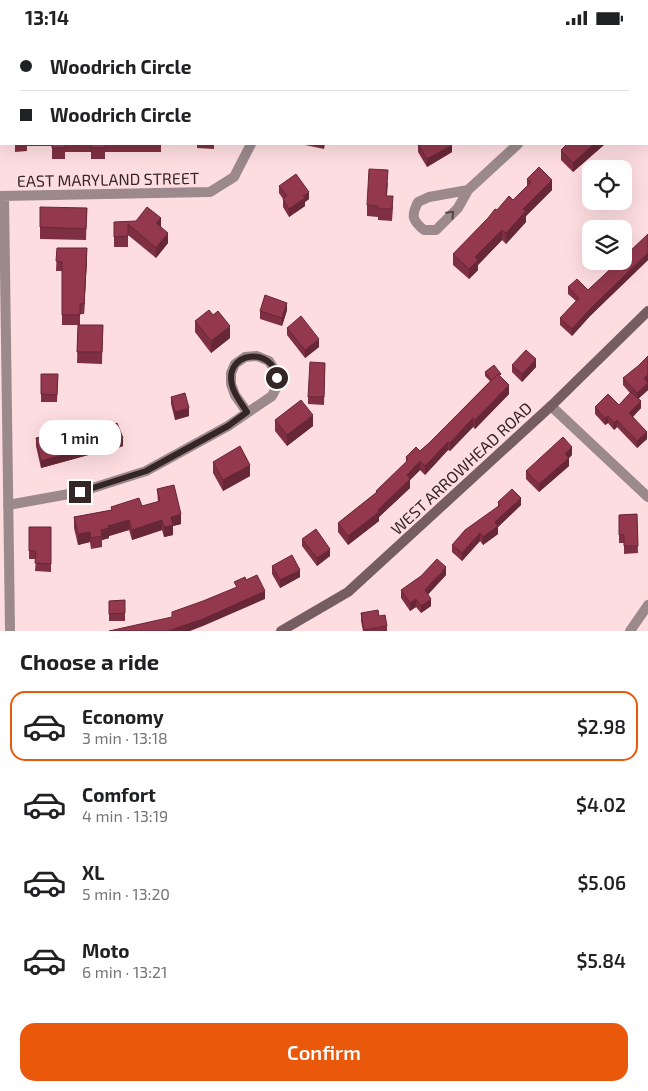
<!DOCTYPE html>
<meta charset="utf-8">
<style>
body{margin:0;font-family:"Exo 2",sans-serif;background:#f2f2f2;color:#202124;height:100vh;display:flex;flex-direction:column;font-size:19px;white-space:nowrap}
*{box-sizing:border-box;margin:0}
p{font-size:16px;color:#757577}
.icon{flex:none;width:28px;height:28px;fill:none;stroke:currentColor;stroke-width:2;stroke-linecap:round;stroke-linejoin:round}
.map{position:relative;height:596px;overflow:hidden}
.sheet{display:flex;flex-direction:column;background:#fff;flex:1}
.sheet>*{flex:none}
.hud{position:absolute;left:0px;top:0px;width:649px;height:110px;box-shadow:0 5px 20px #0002;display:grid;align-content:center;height:110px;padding:0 20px;background:#fff}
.buttons{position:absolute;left:582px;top:125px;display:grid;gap:10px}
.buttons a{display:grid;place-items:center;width:50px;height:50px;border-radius:10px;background:#fff;box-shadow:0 5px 20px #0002;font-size:25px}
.end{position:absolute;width:22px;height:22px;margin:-11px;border:6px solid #342527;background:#fff;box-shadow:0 0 0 2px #fff}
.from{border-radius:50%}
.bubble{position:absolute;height:35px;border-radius:15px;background:#fff;box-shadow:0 5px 20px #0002;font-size:16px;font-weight:600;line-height:35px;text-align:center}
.hud b{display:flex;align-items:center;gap:18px;height:48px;font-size:19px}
.hud b+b{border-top:1px solid #e0e0e0}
.hud i{width:12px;height:12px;background:#202124}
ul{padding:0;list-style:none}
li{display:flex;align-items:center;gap:15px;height:70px;margin:0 10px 8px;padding:0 10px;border:2px solid transparent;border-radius:15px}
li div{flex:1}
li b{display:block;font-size:19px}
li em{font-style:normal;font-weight:600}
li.selected{border-color:#ea580c}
li>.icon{width:45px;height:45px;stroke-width:1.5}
h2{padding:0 20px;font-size:22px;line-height:60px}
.button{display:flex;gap:10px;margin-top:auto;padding:10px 20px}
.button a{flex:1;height:58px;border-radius:15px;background:#ea580c;color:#fff;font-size:20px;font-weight:600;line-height:58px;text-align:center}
.status{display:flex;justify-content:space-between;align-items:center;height:35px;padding:0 25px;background:#fff;direction:ltr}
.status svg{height:14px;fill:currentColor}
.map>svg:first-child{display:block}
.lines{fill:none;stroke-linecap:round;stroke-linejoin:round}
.street{stroke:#9b898c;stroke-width:10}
.secondary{stroke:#765d61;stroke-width:10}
.wall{fill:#7e3042}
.shaded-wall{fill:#672736}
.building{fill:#93384d;stroke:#672736}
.oneway{stroke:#58484a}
.route{stroke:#342527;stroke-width:6}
.labels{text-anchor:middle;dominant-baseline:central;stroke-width:5;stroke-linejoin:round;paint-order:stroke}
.street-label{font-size:16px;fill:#342527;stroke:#fedde1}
</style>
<div class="status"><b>13:14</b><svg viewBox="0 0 49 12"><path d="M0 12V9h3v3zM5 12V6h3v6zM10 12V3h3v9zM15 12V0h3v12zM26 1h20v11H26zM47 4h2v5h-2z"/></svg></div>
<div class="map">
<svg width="648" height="596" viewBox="0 0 648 596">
<rect width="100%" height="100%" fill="#fedde1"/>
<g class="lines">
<path class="street" d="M251,0V1
M538,0L539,1
M468,155L429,162L418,167C411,181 412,185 424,195H436L458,173L468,155L518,109
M0,161L210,157L234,142L251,109
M4,161L10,596
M551,371L648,462
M8,470L80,457L146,436L228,391L272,361L278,349L276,337L269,326L257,321L245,322L235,329L231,338V349L235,360L247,377
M630,596L648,570"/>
<path class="secondary" d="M281,596L348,557L551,371L648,276"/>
</g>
<path class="wall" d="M15,109H161V117H105V124H91V117H65V124H52V111H27V116L15,117Z
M197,109H214V114L197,113Z
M305,109H325L324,114L305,110Z
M418,109L452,117L427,132L418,117Z
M605,109L573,137L561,125V115Z
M527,144L552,155L526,181V187L506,209L502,205L478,230V235L469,244L453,230V219L497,175L513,165L527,151Z
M388,147L387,161L393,172L392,186L378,185V182L367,181V170Z
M279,151L309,164L305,167V171L289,182L283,172V164L279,158Z
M87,173L86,205L40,204V192Z
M114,187L161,191L168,208L156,223L128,200V212H114Z
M648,199V225L590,281L572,301L560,290V283L576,266L568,259V252L588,255Z
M57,213L87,223L84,279H80V290H103L102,329L77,328L78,290H62V236H56Z
M287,275L282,291L260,284V276Z
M195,286L230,303L211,318L195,297Z
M287,293L319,312L305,323L287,300Z
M648,321V355L639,363L641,373L633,382L647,404L637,413L617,392L614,395L608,388L605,390L595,379V372L619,370L630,358L623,350V343L638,331Z
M325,328L324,370L308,369V362Z
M512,330L536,332L522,347L512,337Z
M485,337L501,342L509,359L475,394L473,392L450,416L448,415L425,440L420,435L410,445V453L379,482V486L348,510L338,497V488L376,458V456L406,428V422L420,416L429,408L490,346L485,341Z
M41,339H58L57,367H41Z
M171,362L189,381L175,385L171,369Z
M275,385L313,391L287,411L275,396Z
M87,399L123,411L100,419L99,417L41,433L36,411V403L53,407Z
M572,420L569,423V431L539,457L526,444V436Z
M213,427L250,441L223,456L213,438Z
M157,454L181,489L173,491V500L164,502L162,495L132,505L129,495L109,501V503L102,505V512L91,514L90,507L78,510L74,493V482L111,475V472L142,471L158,467Z
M498,467L521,470L498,492V499L483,510L480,506L462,526L452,517V510L498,472Z
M637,479L638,518L624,519V508H619V480Z
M29,492H51V537L35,536L36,524H29Z
M302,504L330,521L317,531L302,511Z
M272,531L300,542L280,553L272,539Z
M446,540L428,559L431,571L421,578L416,572L410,576L401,563V555Z
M125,565V586H109V566Z
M361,578L379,581L387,591V596H363L361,586Z"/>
<path class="shaded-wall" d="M594,109H605L573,137V128Z
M452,110V117L427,132V124Z
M552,145V155L526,181V187L506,209V198L523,174Z
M309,157V164L305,167V171L289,182V174L303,161Z
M161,183V193L156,188Z
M502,195V205L478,230V235L469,244V234L475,222Z
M168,198V208L156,223V213Z
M87,213V223L84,279V269Z
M648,218V225L590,281L572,301V294L590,274Z
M287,268V275L282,291V283Z
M230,291V303L211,318V306Z
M319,304V312L305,323V315Z
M536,324V332L522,347V339Z
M648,340V347L644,351V343Z
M648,348V355L637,365V358Z
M509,350V359L475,394V385Z
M641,366V373L629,385V378Z
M189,373V381L175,385V377Z
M313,380V391L287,411V400Z
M608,381V388L605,390V383Z
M473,383V392L450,416V408Z
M617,385V392L614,395V388Z
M647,397V404L637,413V406Z
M123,403V411L100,419V412Z
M448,407V415L425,440V431Z
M99,410V417L41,433V426Z
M572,412V420L569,423V431L539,457V449L565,419Z
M420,426V435L410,445V453L379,482V486L348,510V501Z
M250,430V441L223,456V445Z
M521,463V470L498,492V499L483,510V502L495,487Z
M181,479V489L173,491V500L164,502V492L171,482Z
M129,485V495L109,501V503L102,505L101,495L108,491Z
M162,485V495L132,505V495Z
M90,497V507L78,510V499Z
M480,498V506L462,526V518Z
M330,514V521L317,531V523Z
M446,532V540L425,563V555Z
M300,535V542L280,553V545Z
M265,556V564L203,591L190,596H168Z
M416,564V572L410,576V568Z
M431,564V571L421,578V571Z"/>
<path class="building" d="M52,109H65V113H52Z
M91,109H105V113H91Z
M418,109H452V110L427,124Z
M567,109H594L573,128L561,115Z
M539,132L552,145L523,174L526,176L506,198L502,195L475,222L478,225L469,234L453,219L488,183L495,174L497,175L509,161L513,165L531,147L527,144Z
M369,134L388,135L386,161H393L392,174H378V171L367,170Z
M296,139L309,157L303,161L305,163L289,174L283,164L287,161L279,151Z
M40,172L87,173L86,194L40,192Z
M147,172L161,183L156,188L168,198L156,213L128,189V201L114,202V187L136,186Z
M648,199V218L590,274L572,294L560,283L579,263L568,252L577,244L588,255L619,226H624V222Z
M57,213H87L84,269H80V280H62V227L56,226Z
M265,260L287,268L282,283L260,276Z
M209,275L213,280L218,276L230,291L211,306L195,286Z
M301,281L319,304L305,315L287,293Z
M78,290H103L102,317H77Z
M526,315L536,324L522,339L512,330Z
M648,321V340L644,343L648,348L637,358L623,343L638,331Z
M310,327L325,328L324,362H308Z
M494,330L501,339L500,340L498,339L492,345L485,337Z
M41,339H58L57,360L41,359Z
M498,339L509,350L475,385L473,383L450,408L448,407L425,431L420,426L407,440L410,444L378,475L379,477L348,501L338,488L377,457L376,456L408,425L406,422L416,412L420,416L429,408Z
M631,357L641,366L629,378L647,397L637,406L617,385L614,388L608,381L605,383L595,372L608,359L619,370Z
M185,358L189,373L175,377L171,362Z
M301,365L313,380L287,400L275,385Z
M117,388L123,403L100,412L99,410L41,426L36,403L51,400L53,407L86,397L87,399Z
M563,402L572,412L565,419L569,423L539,449L526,436Z
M240,411L250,430L223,445L213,427Z
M174,450L181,479L171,482L173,490L164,492L162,485L132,495L129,485L108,491L109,493L101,495L102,501L91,503L90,497L78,499L74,482L112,475L111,472L139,463L142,471L160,466L157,454Z
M512,454L521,463L495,487L498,491L483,502L480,498L462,518L452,510L465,495L500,470L498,467Z
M637,479L638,511H624V500H619V480Z
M29,492H51V529L35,528L36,516H29Z
M316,494L330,514L317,523L302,504Z
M292,520L300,535L280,545L272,531Z
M437,524L446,532L425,555L431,564L421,571L416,564L410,568L401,555L421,541Z
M257,540L265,556L203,584L168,596H109L172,582V577L203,566L237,552L234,547L245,542L246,545Z
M125,565V578L109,579V566Z
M378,575L379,581L385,580L387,591L364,595L361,578Z"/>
<defs><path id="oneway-chevron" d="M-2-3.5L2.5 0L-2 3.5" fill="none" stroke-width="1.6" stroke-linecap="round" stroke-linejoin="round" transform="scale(1.25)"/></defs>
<use class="oneway" href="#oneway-chevron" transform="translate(451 179) rotate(-46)"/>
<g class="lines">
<path class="route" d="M80,457L146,436L228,391L247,377C242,369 234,360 232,350C224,316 273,311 277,343"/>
</g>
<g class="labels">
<g class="street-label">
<text transform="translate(108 144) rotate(-1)">EAST MARYLAND STREET</text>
<text transform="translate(461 433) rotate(-43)">WEST ARROWHEAD ROAD</text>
</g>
</g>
</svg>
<div class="buttons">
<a><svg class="icon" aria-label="locate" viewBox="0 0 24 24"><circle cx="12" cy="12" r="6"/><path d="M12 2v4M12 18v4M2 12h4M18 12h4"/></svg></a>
<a><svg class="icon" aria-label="layers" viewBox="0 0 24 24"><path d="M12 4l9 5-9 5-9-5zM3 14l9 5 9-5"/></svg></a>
</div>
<i class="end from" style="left:277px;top:343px"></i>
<i class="end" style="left:80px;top:457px"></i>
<div class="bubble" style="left:39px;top:385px;width:82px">1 min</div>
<div class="hud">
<b><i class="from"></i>Woodrich Circle</b>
<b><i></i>Woodrich Circle</b>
</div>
</div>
<section class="sheet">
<h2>Choose a ride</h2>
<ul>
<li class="selected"><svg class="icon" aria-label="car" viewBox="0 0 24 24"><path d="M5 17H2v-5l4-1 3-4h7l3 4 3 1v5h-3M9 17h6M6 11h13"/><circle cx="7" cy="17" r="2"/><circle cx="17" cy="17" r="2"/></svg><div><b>Economy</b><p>3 min · 13:18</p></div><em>$2.98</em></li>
<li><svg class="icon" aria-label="car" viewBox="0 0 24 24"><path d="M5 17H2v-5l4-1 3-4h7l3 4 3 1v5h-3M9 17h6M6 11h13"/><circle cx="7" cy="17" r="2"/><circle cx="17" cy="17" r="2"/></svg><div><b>Comfort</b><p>4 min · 13:19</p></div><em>$4.02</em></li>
<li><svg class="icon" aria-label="car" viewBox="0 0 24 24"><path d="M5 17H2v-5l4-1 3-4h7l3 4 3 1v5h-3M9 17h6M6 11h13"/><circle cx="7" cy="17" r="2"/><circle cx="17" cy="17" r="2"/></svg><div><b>XL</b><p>5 min · 13:20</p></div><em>$5.06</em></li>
<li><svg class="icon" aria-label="car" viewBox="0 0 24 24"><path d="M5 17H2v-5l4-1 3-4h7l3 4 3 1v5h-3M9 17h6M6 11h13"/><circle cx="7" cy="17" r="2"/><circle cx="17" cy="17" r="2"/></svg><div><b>Moto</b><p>6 min · 13:21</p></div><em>$5.84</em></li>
</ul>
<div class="button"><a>Confirm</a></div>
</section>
